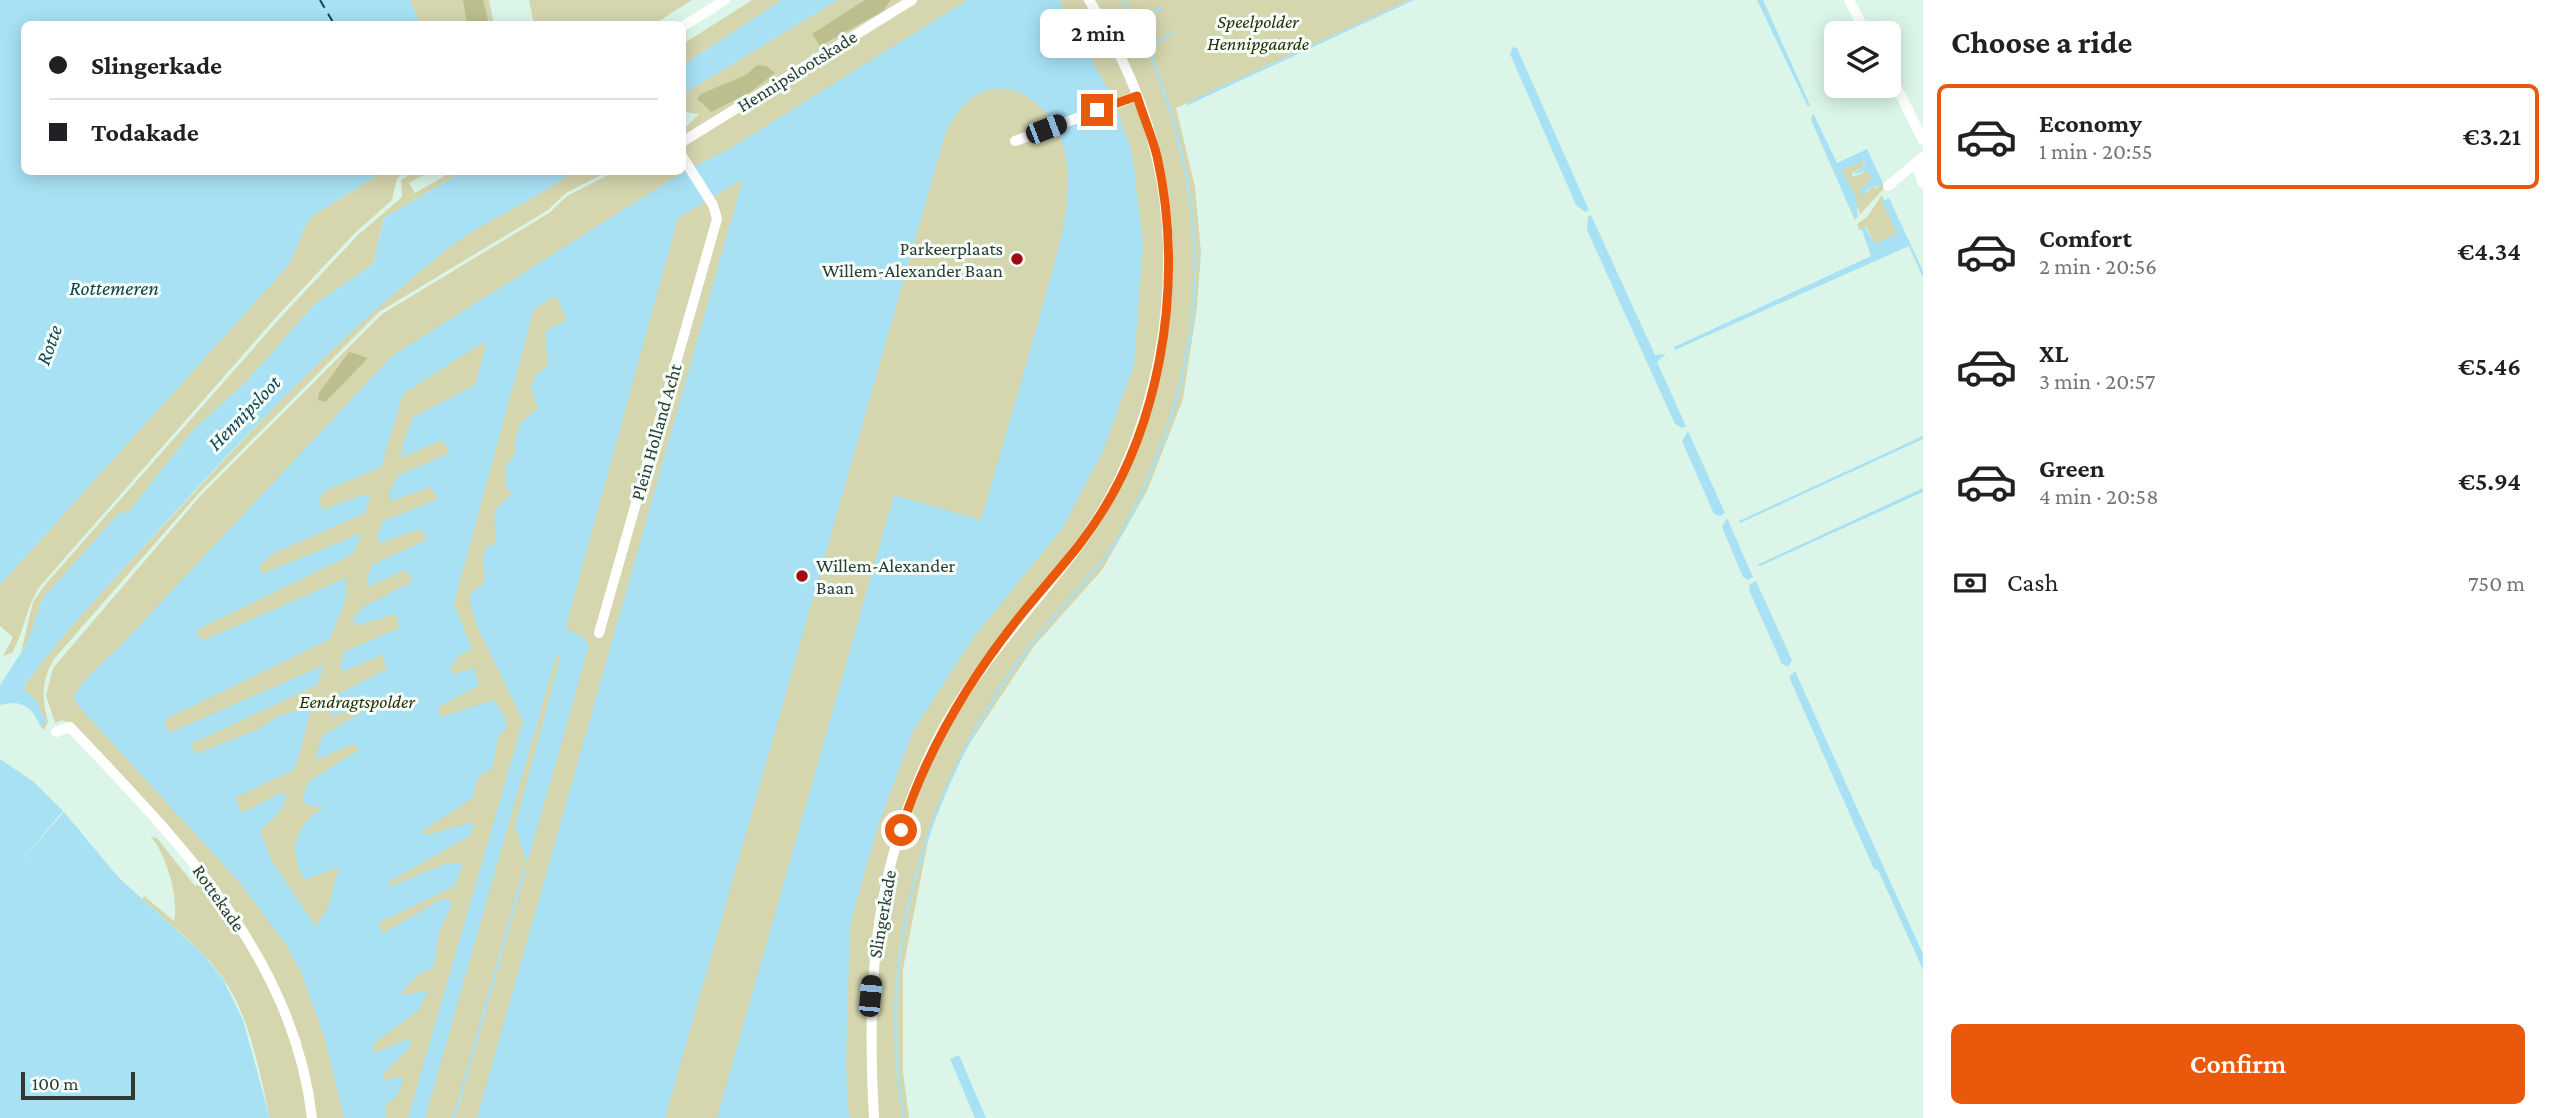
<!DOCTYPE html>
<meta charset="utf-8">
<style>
body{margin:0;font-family:"Crimson Pro",serif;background:#f6f6f6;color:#202124;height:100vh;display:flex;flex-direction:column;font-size:26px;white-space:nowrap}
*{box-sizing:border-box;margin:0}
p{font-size:23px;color:#757577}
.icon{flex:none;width:38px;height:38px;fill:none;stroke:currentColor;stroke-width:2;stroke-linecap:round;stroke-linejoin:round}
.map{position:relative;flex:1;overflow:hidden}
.drawer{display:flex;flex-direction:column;background:#fff;width:630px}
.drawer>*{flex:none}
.banner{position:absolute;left:21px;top:21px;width:665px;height:154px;border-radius:10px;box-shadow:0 4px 18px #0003;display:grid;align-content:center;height:154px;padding:0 28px;background:#fff}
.buttons{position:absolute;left:1824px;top:21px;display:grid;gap:14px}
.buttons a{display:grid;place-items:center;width:77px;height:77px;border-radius:10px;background:#fff;box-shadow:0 4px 18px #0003;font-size:35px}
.scale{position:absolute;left:21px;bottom:18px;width:114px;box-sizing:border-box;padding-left:7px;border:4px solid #2f3a35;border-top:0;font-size:19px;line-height:24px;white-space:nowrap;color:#2f3a35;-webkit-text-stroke:5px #f4fff9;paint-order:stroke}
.end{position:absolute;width:32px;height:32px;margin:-16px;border:9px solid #ea580c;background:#fff;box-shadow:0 0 0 4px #fff}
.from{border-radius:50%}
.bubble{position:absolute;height:49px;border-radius:10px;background:#fff;box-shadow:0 4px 18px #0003;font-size:23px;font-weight:600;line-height:49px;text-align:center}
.car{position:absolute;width:21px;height:42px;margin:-21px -10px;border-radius:9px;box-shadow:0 0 5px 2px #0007;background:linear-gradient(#222 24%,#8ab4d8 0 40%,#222 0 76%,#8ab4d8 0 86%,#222 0)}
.banner b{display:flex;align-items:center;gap:24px;height:66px;font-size:26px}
.banner b+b{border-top:2px solid #e0e0e0}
.banner i{width:18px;height:18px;background:#202124}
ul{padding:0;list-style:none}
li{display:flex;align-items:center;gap:21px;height:105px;margin:0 14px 10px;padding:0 14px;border:4px solid transparent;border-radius:10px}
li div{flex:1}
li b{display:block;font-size:26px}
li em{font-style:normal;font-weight:600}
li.current{border-color:#ea580c}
li>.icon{width:63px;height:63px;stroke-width:1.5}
h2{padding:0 28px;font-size:32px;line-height:84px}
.pay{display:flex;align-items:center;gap:18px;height:77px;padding:0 28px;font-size:26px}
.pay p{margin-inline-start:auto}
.button{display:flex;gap:14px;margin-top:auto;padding:14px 28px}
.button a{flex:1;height:80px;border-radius:10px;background:#ea580c;color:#fff;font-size:28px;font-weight:600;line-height:80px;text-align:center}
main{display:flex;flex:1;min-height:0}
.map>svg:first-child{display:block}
.green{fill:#d5d6ae}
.forest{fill:#bcbe8e}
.water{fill:#a8e1f4;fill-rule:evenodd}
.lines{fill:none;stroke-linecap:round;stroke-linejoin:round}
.stream{stroke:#a8e1f4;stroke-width:2.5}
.ferry{stroke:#124351;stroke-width:2;stroke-dasharray:9 7;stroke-linecap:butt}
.minor{stroke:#fff;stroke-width:10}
.route{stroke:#ea580c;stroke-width:9}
.poi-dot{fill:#a30817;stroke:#f4fff9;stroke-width:2.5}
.labels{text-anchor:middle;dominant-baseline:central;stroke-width:6;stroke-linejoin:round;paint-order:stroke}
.park-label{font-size:19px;font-style:italic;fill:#2b2b04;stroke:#f4fff9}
.street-label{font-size:19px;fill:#2f3a35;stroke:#f4fff9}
.poi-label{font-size:19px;fill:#2f3a35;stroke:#f4fff9;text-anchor:end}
.water-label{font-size:21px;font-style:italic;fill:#124351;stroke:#f4fff9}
</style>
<main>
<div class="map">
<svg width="1923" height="1118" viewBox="0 0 1923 1118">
<rect width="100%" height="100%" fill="#dbf6e9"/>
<path class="green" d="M410,0H489L494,24H420Z
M529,0H692L654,24H534Z
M752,0H783L683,65V44Z
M838,0H865L861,3L885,0H1409L1176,108L1195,187L1201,252L1197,307L1183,399L1147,491L1102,570L1034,646L962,755L930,831L903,969V1072L909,1118H315L304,1059L220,890L167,824L70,723L62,720L55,723L46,695L53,668L202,494L382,314L549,213L567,196L614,172H682L683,130L699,114L683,112V94Z
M1863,161L1865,166L1852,173V177L1868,171L1871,179L1864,189L1866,193L1873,186L1876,188L1883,183L1886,186L1855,220L1853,216L1858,217L1860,213L1842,170Z
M383,172H407L397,178L392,200L355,233L278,315L42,584C26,604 25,631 12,653L3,656L13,637L0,626V585L286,267C298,251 300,231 312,216Z
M414,172H429L409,183L415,193L452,172H462L384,218L373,264L314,305L245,383L193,430L130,511L43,598L30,638L21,652L33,602L44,586L281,317L358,235L402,197L401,180Z
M573,172H607L566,193L548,210L379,312L200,492L54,659C41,681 42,699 48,722L44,730L41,727L46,721L24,690L25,685C67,626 118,575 167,522C254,426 345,330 447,249C485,219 533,201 573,172Z
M1882,195L1897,234L1875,244L1866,227L1860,231L1857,224L1867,217Z
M151,837L157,838L195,886L205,880C243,934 281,995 298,1060C303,1079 305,1099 309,1118H270C259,1071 250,1014 220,974C199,946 168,923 142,899L144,896L174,921C179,899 167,855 151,837Z"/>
<path class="forest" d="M463,0H483L489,24H467Z
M865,0H891L883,11L820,46L812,34Z
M757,65L766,66L775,73L749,93L711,112L697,99L701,94L746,75Z
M349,352L368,358L325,402L318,400L319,393Z"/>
<path class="water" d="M0,0H410L420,24H24V172H383L312,216C300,231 298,251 287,267L0,585Z
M782,0H838L683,94V65Z
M967,0H1059L1112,97L1132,152L1143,244L1134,365L1103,451L1062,529L973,638L913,731L877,829L850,925L846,1064L849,1118H717L894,495L981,520C1002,448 1023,377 1043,305C1054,262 1070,219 1068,174C1064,96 983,48 945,135L665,1118H477L743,179L678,218L567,622L566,628L584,638L589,646L527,864L515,826L561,655L556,657L425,1118H408L523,721L477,626L469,599L473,591L485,583L483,557L486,547L496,544C497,517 485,514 512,495L506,487L505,468L515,454C515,431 518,421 538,409L531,386L536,375L548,366L545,331L567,320L556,296L534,309L454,603L472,650L459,655L450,669L453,674L474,668L479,685L437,708L441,717L494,700L505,717L506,730L499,734L492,769C478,774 474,783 474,797L421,832L426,835L474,822L471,835L387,883L391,886L445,864L463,863L455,886L378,923L383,933L442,899L452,901C449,914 440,926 439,933C436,945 437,956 433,968L417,975L400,995L428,991L419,1010L373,1044L374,1053L408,1039L412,1045L383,1074L386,1081L402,1076C402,1092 398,1097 385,1105L386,1118H344L325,1039L301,972L286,945L240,883L74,701C75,684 111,656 123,643L392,356L675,177L736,145ZM482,343L486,345L475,385L413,417L403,444L401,458L442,440L450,453L399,475L389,492L391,501L431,487L438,499L383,521L377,539L380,543L420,529L428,539L372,565L366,582L369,586L406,570L413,581L365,606L353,617L355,626L396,614L399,628L344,652L340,667L344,671L382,655L387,669L334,696L329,711L333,716L357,708L365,710L322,736L315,760L353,744L360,749L308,782L302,801L310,806L324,807C295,826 288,848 304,880L339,867L328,907L316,927L272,861L260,831L282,809L286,797L283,792L242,813L235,798L295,769L311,711L304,708L276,717L259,729L195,754L191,744L317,685L324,665L169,733L164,720L330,639L346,598V578L202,641L196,630L353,554L362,533L262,574L259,566L274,553L365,513L370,497L365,494L323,510L318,499L327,490L381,467L403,394Z
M1409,0H1414L1186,106L1188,102Z
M1757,0H1763L1810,105L1808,107Z
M1513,47L1517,48L1589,210L1585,212L1576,205L1510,54Z
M1813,113L1837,163L1867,149L1883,183L1880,187L1873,186L1861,196L1859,192L1871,179L1868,171L1851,175L1865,166L1864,161L1842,170L1856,197L1858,217L1853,216L1811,120Z
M462,172H573C533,202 485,219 446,250C346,331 254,425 168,520C119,574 68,626 25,685L24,690L36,700L46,721L41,727C31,706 23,700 0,705V685L26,645L43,598L121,511L127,514L193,430L245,383L314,305L373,264L384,218Z
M1889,198L1923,271V278L1909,246L1675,350L1674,347L1871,256L1861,227H1865L1875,244L1897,234L1882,201Z
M1591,215L1655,355L1666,354L1657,362L1686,426L1682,428L1675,424L1587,230L1588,217Z
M1688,431L1725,513L1720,516L1714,514L1682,441Z
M1923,436V439L1740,523L1739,521Z
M1923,488V492L1760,566L1757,565Z
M1727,518L1753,577L1748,580L1743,577L1722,527Z
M1756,581L1792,660L1788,667L1782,664L1749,590L1750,584Z
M1795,671L1923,954V970L1878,870L1874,869L1789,677Z
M0,759L34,782L63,811L21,861L64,812L119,878L202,953L223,979L243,1020L270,1118H0Z
M959,1055L986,1118H975L950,1059Z"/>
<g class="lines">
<path class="stream" d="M1123,0L1135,20L1162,8
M454,1118L525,869
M904,1118C874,957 925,795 1017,663C1046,622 1083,587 1113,546C1131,521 1144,487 1156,458C1214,312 1204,191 1148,47L1173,33"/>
<path class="ferry" d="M320,0L334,24"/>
<path class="minor" d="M1849,0L1866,33
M682,27L725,0
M1888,70L1923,140
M1015,141L1137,96
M682,142L912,0
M1920,160L1919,172L1923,183
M1888,186L1923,157
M599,633L717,219L713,205L682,156
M56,732L70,727C177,840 294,956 312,1118
M874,1118C866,981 874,865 937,740C975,666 1032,609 1080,544C1158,440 1187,281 1156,155C1143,100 1119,48 1089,0"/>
</g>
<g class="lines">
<path class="route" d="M901,830C927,748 971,676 1025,610C1043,588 1062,567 1079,545C1161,440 1186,284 1157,156C1152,136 1143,116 1137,96L1097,110"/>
</g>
<g class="poi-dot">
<circle cx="1017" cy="259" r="7"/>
<circle cx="802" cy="576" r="7"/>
</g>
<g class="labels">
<g class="park-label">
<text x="1258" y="21">Speelpolder<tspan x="1258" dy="22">Hennipgaarde</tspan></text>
<text x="357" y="701">Eendragtspolder</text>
</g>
<g class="street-label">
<text transform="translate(797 71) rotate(-32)">Hennipslootskade</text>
<text transform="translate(656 432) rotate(-74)">Plein Holland Acht</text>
<text transform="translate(219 898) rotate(55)">Rottekade</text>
<text transform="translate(882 914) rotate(-80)">Slingerkade</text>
</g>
<g class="poi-label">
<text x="1003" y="248">Parkeerplaats<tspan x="1003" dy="22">Willem-Alexander Baan</tspan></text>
<text x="816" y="565" text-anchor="start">Willem-Alexander<tspan x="816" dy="22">Baan</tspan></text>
</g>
<g class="water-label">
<text x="114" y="288">Rottemeren</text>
<text transform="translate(49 345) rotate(-70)">Rotte</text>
<text transform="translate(244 413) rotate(-46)">Hennipsloot</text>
</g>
</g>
</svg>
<div class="buttons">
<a><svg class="icon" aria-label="layers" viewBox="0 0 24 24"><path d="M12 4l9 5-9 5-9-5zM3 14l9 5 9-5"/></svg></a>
</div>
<div class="scale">100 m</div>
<i class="end from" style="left:901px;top:830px"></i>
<i class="end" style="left:1097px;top:110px"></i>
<div class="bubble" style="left:1040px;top:9px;width:116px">2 min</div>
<i class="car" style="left:1046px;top:129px;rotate:69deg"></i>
<i class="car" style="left:870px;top:996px;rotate:5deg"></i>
<div class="banner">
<b><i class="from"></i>Slingerkade</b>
<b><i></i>Todakade</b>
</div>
</div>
<section class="drawer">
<h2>Choose a ride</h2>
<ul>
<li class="current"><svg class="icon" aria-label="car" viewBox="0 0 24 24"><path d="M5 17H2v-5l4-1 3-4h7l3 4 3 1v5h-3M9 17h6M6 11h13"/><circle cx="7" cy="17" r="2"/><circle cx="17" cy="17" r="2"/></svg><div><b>Economy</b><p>1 min · 20:55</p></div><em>€3.21</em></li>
<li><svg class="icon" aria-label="car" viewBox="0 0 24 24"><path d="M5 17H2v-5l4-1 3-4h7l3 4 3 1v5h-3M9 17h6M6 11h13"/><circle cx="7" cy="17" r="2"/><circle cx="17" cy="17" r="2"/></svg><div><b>Comfort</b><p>2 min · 20:56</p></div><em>€4.34</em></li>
<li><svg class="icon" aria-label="car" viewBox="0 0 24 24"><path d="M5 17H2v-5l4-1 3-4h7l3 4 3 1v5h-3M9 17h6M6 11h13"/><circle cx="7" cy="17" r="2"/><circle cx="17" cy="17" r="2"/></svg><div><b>XL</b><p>3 min · 20:57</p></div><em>€5.46</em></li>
<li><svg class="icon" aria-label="car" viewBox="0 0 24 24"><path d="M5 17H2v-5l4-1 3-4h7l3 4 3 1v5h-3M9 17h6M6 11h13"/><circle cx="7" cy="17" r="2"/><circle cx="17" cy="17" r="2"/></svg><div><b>Green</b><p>4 min · 20:58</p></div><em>€5.94</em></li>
</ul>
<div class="pay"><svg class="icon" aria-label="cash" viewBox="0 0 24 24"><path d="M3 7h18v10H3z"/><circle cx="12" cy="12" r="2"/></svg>Cash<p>750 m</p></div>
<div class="button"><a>Confirm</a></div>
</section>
</main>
